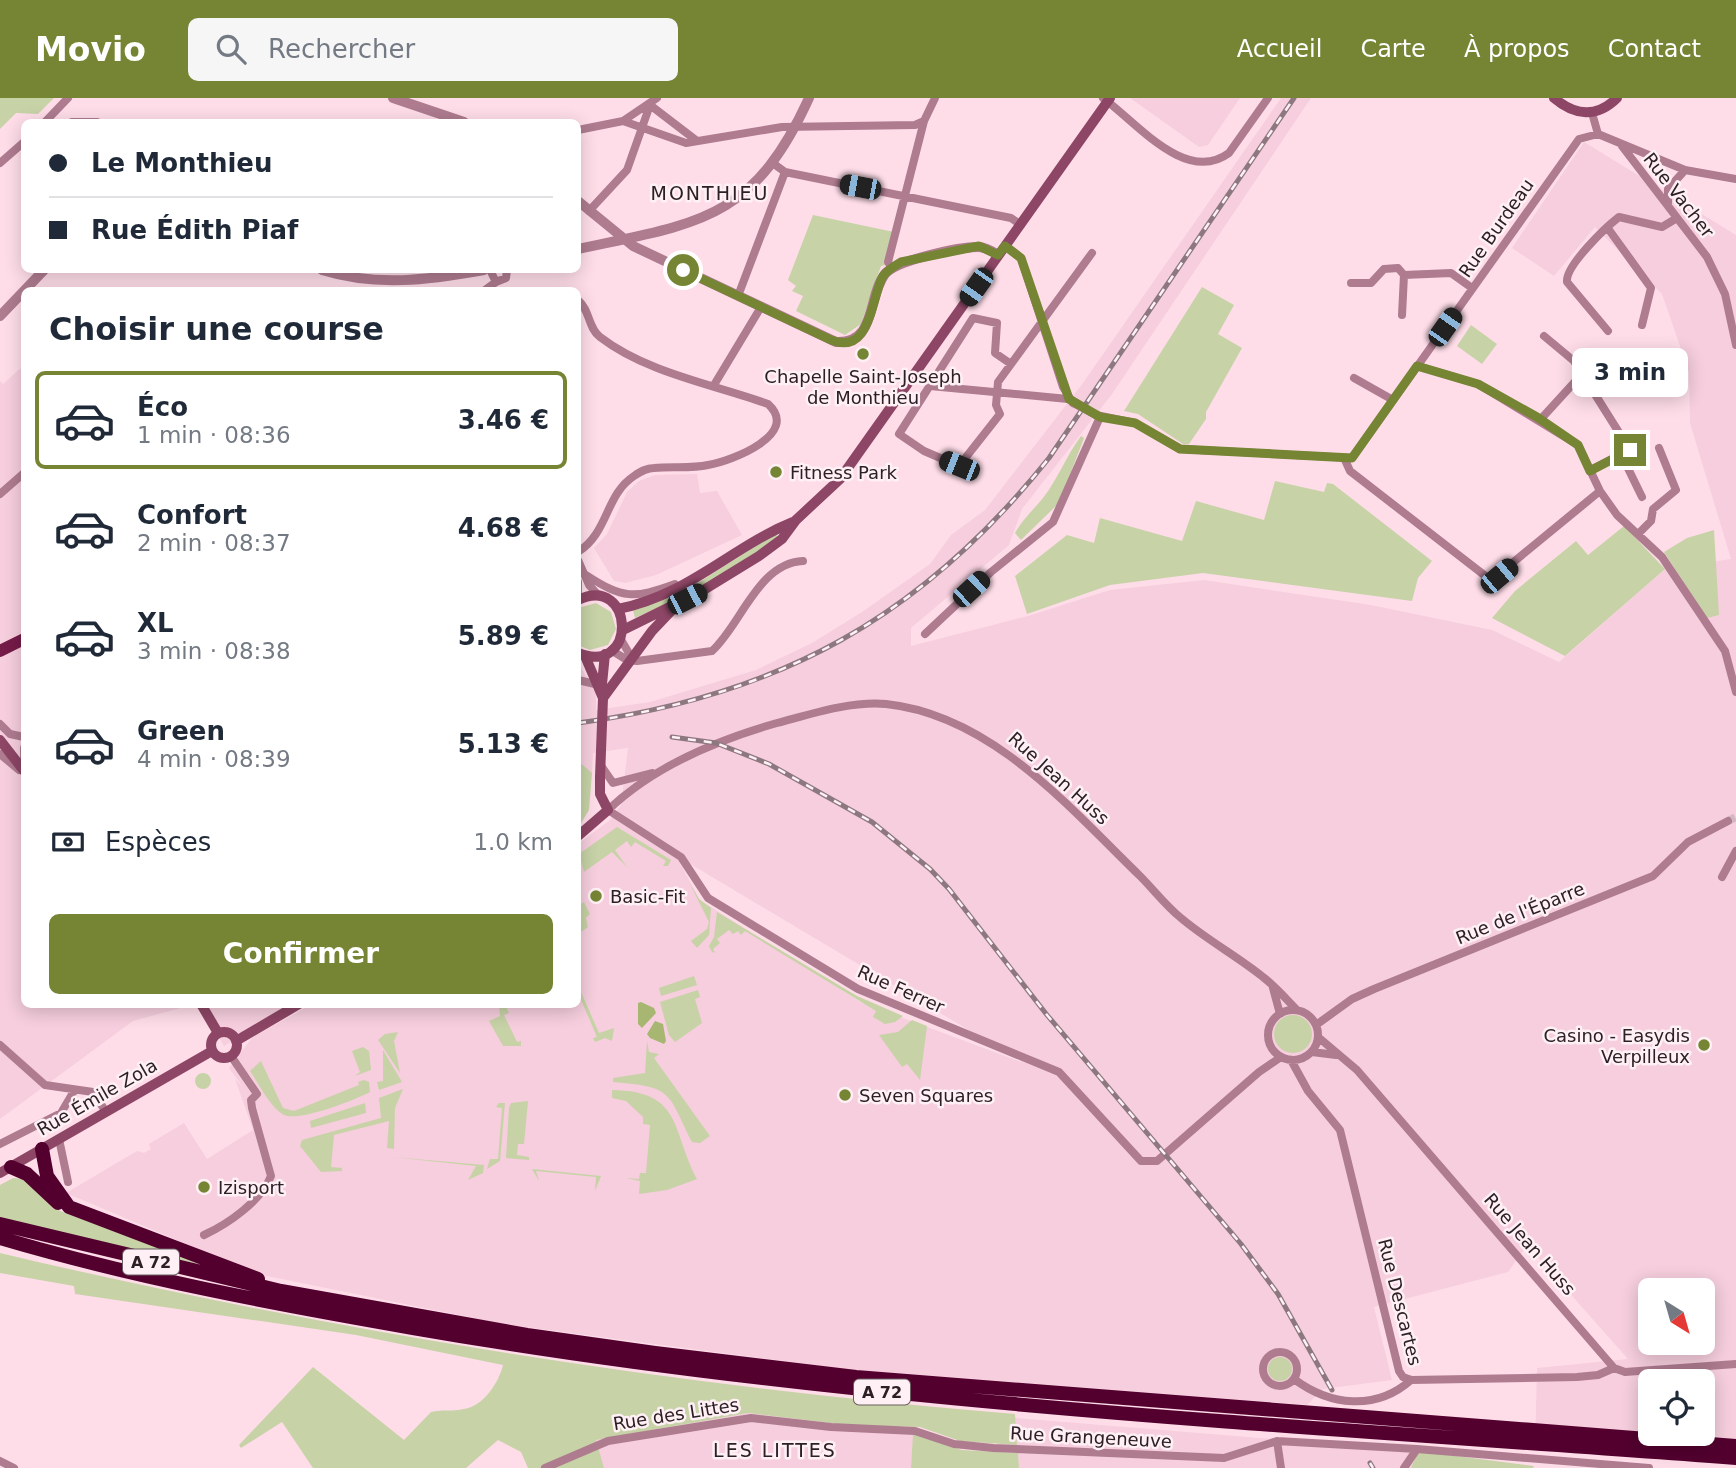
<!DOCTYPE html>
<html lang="fr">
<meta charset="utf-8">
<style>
body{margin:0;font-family:"DejaVu Sans",sans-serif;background:#f6f6f7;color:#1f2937;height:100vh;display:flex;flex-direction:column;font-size:26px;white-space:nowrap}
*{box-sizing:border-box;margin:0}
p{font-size:23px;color:#747a83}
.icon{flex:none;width:38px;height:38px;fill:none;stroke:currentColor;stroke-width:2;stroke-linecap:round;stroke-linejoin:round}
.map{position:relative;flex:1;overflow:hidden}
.drawer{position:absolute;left:21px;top:189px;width:560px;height:721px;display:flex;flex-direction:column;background:#fff;border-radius:10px;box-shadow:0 4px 18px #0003}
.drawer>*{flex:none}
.hud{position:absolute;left:21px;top:21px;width:560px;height:154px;border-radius:10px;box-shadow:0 4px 18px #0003;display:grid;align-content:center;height:154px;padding:0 28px;background:#fff}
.needle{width:46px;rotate:143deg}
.fabs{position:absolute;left:1638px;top:1180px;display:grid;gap:14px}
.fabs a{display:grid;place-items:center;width:77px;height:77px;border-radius:10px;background:#fff;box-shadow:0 4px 18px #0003;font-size:35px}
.end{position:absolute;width:32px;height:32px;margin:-16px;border:9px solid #758534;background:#fff;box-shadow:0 0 0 4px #fff}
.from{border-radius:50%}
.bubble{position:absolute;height:49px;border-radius:10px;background:#fff;box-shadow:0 4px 18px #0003;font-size:23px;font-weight:800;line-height:49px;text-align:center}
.car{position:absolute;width:21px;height:42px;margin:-21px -10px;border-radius:9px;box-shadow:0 0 5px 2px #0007;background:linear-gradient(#222 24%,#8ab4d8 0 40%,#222 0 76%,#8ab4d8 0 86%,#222 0)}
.hud b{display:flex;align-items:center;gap:24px;height:66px;font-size:26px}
.hud b+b{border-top:2px solid #e0e1e3}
.hud i{width:18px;height:18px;background:#1f2937}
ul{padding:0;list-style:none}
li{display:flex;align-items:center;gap:21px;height:98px;margin:0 14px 10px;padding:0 14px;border:4px solid transparent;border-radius:10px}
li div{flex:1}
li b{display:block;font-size:26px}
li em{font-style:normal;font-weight:800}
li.selected{border-color:#758534}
li>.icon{width:63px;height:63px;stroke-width:1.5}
h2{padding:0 28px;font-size:32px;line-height:84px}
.pay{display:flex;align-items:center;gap:18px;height:77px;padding:0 28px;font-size:26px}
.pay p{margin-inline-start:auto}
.cta{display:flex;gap:14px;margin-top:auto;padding:14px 28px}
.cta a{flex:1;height:80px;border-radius:10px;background:#758534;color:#fff;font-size:28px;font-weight:800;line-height:80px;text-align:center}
header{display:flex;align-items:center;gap:42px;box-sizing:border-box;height:98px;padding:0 35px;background:#758534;color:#fff}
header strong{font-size:33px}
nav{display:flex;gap:38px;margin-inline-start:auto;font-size:24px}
.search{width:490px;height:63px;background:#f6f6f7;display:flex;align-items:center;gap:18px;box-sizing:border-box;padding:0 24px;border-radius:10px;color:#747a83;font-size:26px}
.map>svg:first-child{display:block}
.built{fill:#f6cedd;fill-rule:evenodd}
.green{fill:#c7d2a7}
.water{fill:#a7b772}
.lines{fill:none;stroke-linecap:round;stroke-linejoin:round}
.minor-tunnel{stroke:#d4b7c2;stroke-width:8;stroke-dasharray:8 4;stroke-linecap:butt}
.minor{stroke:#ae7b8f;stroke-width:8}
.tertiary{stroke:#ae7b8f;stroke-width:10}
.secondary{stroke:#8d4665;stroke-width:10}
.primary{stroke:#741b48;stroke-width:12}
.motorway{stroke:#53002f;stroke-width:14}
.rail-casing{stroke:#8d7880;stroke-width:5}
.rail{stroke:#fef0f5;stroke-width:2.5;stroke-dasharray:8;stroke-linecap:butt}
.minor-bridge{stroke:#ae7b8f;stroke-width:8}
.secondary-bridge{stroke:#8d4665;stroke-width:10}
.route{stroke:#758534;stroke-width:9}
.poi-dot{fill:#758534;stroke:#fef0f5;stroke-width:2.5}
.labels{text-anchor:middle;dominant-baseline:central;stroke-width:5;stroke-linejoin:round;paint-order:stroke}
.shield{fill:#fef0f5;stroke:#6b5e63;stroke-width:2}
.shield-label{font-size:16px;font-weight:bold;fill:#2c2025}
.street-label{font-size:18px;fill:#2c2025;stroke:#fef0f5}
.poi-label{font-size:18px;fill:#2c2025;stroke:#fef0f5;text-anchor:start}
.neighbourhood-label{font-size:19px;letter-spacing:2px;fill:#2c2025;stroke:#fef0f5}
</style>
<header>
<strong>Movio</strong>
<div class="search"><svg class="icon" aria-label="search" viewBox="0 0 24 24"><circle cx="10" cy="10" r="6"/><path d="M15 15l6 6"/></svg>Rechercher</div>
<nav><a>Accueil</a><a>Carte</a><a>À propos</a><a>Contact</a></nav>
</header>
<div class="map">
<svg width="1736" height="1370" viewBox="0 0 1736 1370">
<rect width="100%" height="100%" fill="#fedde9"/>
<path class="built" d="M1130,0H1240L1208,47L1199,49Z
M1281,0H1311L1112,296L1022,411L1009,447L911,530V548L1028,518L1110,492L1204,482L1371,507L1492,532L1559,564L1665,471L1731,461L1690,325L1689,274L1662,196L1595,129L1554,178L1512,150L1584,44L1736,137V1364L1535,1352L1537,1270L1628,1261L1527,1147L1508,1174L1374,1209L1392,1282L1323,1291L1307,1307L844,1271L503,1226L257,1176L66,1095L137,1053L144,1055L151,1051L149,1046L184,1025L207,1061L253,1032L235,981L242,988L229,970L252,940L310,907L578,906V746L610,722L621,707L628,650L593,655L592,678L578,702V565L596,595V612L650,604L756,572L812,545L862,514L930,466L951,437L985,412L1083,285ZM676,758H677L1024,965L860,904L700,802ZM1650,1192H1703V1244H1650ZM1650,1283H1703V1335H1650Z
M24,267V906L191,907L133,923L0,1021V283L3,286Z
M697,376L700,395L717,393L742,437L656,477L625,485L614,483L594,450L607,436L627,394L639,383L655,377Z
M201,907H293L224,948Z
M748,1315L847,1327L914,1329L911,1370H604L595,1342Z
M1015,1320L1418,1353L1411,1370H1019Z"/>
<path class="green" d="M0,0H54L38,16L16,15L0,31Z
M813,117L894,134L885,167L881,168L861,226L845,237L796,213L803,198L792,193L796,188L788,182Z
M1202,189L1234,207L1218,236L1242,250L1206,314V321L1189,346H1183L1138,316L1124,313Z
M1471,227L1497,246L1482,266L1457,248Z
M1081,338L1084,340L1059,405L1021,442L1015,435C1023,421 1033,412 1043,400C1058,381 1066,358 1081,338Z
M1275,383L1324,394L1327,385L1333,386L1432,463L1418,480L1412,503L1203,475L1110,487L1027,516L1015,478L1067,437L1094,445L1100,420L1182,443L1196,403L1264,422Z
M1624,428L1665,471L1565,558L1492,520L1515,493L1576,443L1588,457Z
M1714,432L1719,517L1707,520L1664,454L1687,440Z
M775,436L778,438L770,445L702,489L635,520L633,512L693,488Z
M596,505L611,514L616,531L608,547L590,552L578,547V510Z
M578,663L592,675L589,712L578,730Z
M617,729L671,762L668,768H663L666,763L635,744L631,749L627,743L615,752L627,769L612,754L584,774L579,756Z
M689,784L699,801L711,810L709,837L697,850L691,843L707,831L709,824Z
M584,804L590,816L586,820L588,829L581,834L578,830V808Z
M717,814L857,898L903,918L895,924L885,926L873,919L876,913L745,833L741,837L738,833L733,836L729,832L717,841L720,845L713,851L715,855L712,854L709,848L714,839Z
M694,878L697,887L661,898L659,890Z
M578,887L599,935L614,930L612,943L605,940L595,944L593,940L597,939L578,895Z
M698,892L700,899L695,901L702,925L675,944L669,937L660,904Z
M499,907H505L509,915L504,917L517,944L521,943V948H503L489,923L500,918Z
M1274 936a19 19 0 1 1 38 0a19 19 0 1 1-38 0Z
M912,922L927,928L920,982L907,966L902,969L879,937L898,934Z
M398,934L394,943L400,975L378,942L385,936Z
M647,943L649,954L659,956L654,960L710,1038L700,1045L692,1044C667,994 674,989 613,984V980L645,975Z
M363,949L369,953L371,972L355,978L360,974L352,953Z
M383,952L402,984L379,992L377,984L383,983Z
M261,963L283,1010L294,1013L359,987L358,984L364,982L369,984L370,994C355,1002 299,1024 284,1017C270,1009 259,986 250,973Z
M195 983a8 8 0 1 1 16 0a8 8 0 1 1-16 0Z
M403,991L395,1010L394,1051L387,1050L389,1023L334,1037L331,1069L342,1070V1073L321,1074L300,1048L302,1042L381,1020L379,1000Z
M612,992C683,993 671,1032 697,1081L667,1092L639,1096L640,1083L626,1080L639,1081L640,1075H646L650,1027L643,1026V1019L626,1003L612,1000Z
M528,1003L524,1046H518L517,1057L529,1059V1062L506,1060L509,1010L511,1005Z
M365,1005L366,1015L311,1030L310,1023Z
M499,1005H505L500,1063L487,1071L490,1061H498L502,1010L496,1009Z
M392,1059L484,1067L483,1075L468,1082L476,1068Z
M532,1071L601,1078L595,1093L596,1079L536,1073L539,1083Z
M13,1080L24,1081L60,1113L219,1171L0,1120V1087Z
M0,1155C334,1234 673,1288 1015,1316L1017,1347L960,1343L920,1329L847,1327L748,1315L596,1342L604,1370H528L521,1354L498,1342L466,1370H313L282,1324L241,1350L239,1347L313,1269L404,1342L431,1314C442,1311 453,1314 464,1311C484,1308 499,1284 503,1267L356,1237L75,1196L74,1188L0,1175Z
M1268 1271a12 12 0 1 1 24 0a12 12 0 1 1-24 0Z
M913,1336L962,1352L1018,1355L1019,1370H911Z
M1418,1353L1534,1368L1533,1370H1411Z"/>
<path class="water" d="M641,904L654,910L656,915L642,930L638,926V905Z
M655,923L663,926L666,943L664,946L650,940L647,936Z"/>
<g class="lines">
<path class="minor-tunnel" d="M1728,723L1736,719"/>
<path class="minor" d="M1103,0C1136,24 1186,87 1229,55L1268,0
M650,7L697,43
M1592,15L1598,36
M623,23L686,45L782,29L915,27L924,23
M45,24L68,0
M72,24H97
M578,32L623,23L657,0
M1622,48L1707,159L1725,196L1736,247
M0,65L24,44
M774,66L785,74L1011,120L1021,127
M1668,105V91L1685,72
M589,113L627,72L650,7
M1607,129L1651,190L1642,227
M1005,147L1021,160L1063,289L1073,305
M892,170L888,164L924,23L935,0
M490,172L496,184L506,180L507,172
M1351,185H1371L1384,171L1398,170L1404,177L1451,175L1472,190
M485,192L496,184
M738,198L785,74
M578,202C590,212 588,230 600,239C647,275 712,286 768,306C801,336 732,363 708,367C690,371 672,368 654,370C646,370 640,374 634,378C605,397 609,434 578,454
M1402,217L1404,177
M1608,233L1567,184C1565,168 1606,129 1619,119L1662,129L1677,120
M1544,238L1574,263L1630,352L1590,372
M1011,266L995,255L997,225L973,220L899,336L924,353L959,368L1000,316L996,307L998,284L1092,155
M1417,268L1478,286L1578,347L1600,393L1617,417L1662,459L1725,553L1736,594
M1354,280L1393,302
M714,287L761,209
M930,288L1068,301
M1096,317L1135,325L1180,351L1352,360L1579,41L1598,36L1685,72L1736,81
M1540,322L1582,276
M1621,356L1642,399
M1345,362L1350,373L1488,480H1494L1600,393
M0,396L24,375
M1638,436L1651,423L1653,411L1676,392L1659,350
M578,462L589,487L599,498
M586,477C623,501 634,501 675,486
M578,484V499
M925,536L991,474L1053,424L1100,319
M620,540L633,562
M611,552L627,562L637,563L712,553C741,527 758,465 803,463
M578,582L599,587
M0,626L10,636L24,639
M24,650V662
M0,656L19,672
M602,669L613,685L652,675
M1722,779L1736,753
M1273,890L1280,916
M1268 937a25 25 0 1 1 50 0a25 25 0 1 1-50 0Z
M1316,927L1352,901L1374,891L1653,778L1688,744L1728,723
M1318,939L1357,972L1614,1270L1625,1274L1736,1266
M0,947L45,987L93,994L106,1014
M1312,954L1336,957
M1281,959L1259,974L1157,1063H1141L1059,974L858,891L708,800L681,759L608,712C654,668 717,642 777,625C811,616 850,603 886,606C991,617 1069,709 1140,778C1154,792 1166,808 1181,820C1207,842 1237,858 1263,879C1276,889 1286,901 1297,912
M1291,962L1308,993L1340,1032L1399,1273L1403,1279L1411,1282L1577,1279L1598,1277L1614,1270
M59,1041L68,1084
M0,1046L61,1015L74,993
M204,1137C228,1126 261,1103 271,1078L252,1010L251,1002L257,996L231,958
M1263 1271a17 17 0 1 1 34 0a17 17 0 1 1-34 0Z
M1294,1281C1330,1308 1376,1313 1411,1282
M1277,1343L1281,1370
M0,1363L14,1370
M545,1370L608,1343L751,1320L831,1329L915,1333L954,1346L993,1350L1224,1360L1277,1343L1417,1351
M1404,1370L1417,1351L1649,1370"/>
<path class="tertiary" d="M393,0L464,24
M578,103L633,148L836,244C877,246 867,199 885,176C897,162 959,149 978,149C985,149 992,153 998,157
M578,151C699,125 753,123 809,0
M322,172C377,189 428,182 484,172
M0,218L44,172"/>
<path class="secondary" d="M1554,0C1575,18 1597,20 1617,0
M578,502C634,475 639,579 578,555
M618,511C689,497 731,449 793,424
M623,532L702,493L759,458L782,441L796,422L840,381L1110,0
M585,558L603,600
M602,586L605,556
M603,600L652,533L672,512
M0,642L24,673
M578,738L608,712L600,696V679
M201,906L218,935
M211 947a13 13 0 1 1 26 0a13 13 0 1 1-26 0Z
M236,943L299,906
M0,1075L212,953"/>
<path class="primary" d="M0,553L24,541"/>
<path class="motorway" d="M42,1051L47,1078L69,1109L258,1181
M11,1069L27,1076L58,1105
M0,1126L281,1193L527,1237L655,1255L856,1279L1736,1348
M0,1140C135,1180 275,1206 413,1230C850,1306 1294,1327 1736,1360"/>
<g class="rail-casing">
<path id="rail" d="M578,625C779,598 922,519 1049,360L1294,0
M672,639L716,645L769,666L872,724L930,771L949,791L1047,917L1241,1146L1278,1196L1332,1292
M1370,1365L1373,1370"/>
</g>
<use href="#rail" class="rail"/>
<path class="minor-bridge" d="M1073,305L1096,317"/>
<path class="secondary-bridge" d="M600,679L603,600"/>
</g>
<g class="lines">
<path class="route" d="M683,172L831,242C871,258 871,200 883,178C887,172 895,168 901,164L979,148L998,157L1005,148L1021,160L1069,301L1100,319L1135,325L1180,351L1352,360L1417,268L1478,286L1537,319L1578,347L1590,373L1630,352"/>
</g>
<g class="poi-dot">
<circle cx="863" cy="256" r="7"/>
<circle cx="776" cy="374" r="7"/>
<circle cx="596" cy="798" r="7"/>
<circle cx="1704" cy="947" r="7"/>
<circle cx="845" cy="997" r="7"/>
<circle cx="204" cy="1089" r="7"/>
</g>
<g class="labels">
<g class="shield">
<rect x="123" y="1151.5" width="56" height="25" rx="5"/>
<rect x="854" y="1281.5" width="56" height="25" rx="5"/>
</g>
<g class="shield-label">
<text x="151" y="1164">A 72</text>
<text x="882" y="1294">A 72</text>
</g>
<g class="street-label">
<text transform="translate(1679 97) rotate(52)">Rue Vacher</text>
<text transform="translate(1496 130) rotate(-55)">Rue Burdeau</text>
<text transform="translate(1059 680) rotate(42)">Rue Jean Huss</text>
<text transform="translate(1520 815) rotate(-22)">Rue de l'Éparre</text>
<text transform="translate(901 891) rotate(24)">Rue Ferrer</text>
<text transform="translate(97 999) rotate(-30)">Rue Émile Zola</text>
<text transform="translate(1530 1146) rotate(49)">Rue Jean Huss</text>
<text transform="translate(1400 1204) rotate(76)">Rue Descartes</text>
<text transform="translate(676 1316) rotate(-9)">Rue des Littes</text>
<text transform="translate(1091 1339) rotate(3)">Rue Grangeneuve</text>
</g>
<g class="poi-label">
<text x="863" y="278" text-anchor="middle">Chapelle Saint-Joseph<tspan x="863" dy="21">de Monthieu</tspan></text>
<text x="790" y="374">Fitness Park</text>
<text x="610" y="798">Basic-Fit</text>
<text x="1690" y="937" text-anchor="end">Casino - Easydis<tspan x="1690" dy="21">Verpilleux</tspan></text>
<text x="859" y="997">Seven Squares</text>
<text x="218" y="1089">Izisport</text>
</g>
<g class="neighbourhood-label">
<text x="710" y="95">MONTHIEU</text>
<text x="775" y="1352">LES LITTES</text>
</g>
</g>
</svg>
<div class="fabs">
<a><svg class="needle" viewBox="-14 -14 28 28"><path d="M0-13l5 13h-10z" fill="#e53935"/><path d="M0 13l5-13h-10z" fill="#747a83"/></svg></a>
<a><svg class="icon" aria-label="locate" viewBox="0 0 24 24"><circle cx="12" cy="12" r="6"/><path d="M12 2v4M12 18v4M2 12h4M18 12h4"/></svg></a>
</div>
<i class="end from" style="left:683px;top:172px"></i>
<i class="end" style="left:1630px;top:352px"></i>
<div class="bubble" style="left:1572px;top:250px;width:116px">3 min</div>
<i class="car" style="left:860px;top:89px;rotate:281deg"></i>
<i class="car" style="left:976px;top:189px;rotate:215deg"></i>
<i class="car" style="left:1445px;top:229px;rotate:35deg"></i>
<i class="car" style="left:959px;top:368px;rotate:292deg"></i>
<i class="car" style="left:1499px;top:478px;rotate:50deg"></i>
<i class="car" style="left:971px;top:491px;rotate:47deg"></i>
<i class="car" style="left:687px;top:501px;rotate:63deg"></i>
<div class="hud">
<b><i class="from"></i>Le Monthieu</b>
<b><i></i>Rue Édith Piaf</b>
</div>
<section class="drawer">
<h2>Choisir une course</h2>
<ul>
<li class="selected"><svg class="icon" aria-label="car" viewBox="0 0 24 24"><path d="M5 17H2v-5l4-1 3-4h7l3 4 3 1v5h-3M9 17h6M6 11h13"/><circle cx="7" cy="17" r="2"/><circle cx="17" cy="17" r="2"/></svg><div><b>Éco</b><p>1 min · 08:36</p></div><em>3.46 €</em></li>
<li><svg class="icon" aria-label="car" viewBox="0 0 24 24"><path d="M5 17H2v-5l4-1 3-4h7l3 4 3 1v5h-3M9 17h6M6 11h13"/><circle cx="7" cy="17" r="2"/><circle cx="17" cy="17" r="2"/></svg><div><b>Confort</b><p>2 min · 08:37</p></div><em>4.68 €</em></li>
<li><svg class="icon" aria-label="car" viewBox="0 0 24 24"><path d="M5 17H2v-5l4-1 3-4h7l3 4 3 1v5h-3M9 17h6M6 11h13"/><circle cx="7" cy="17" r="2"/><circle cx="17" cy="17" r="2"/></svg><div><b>XL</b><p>3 min · 08:38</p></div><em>5.89 €</em></li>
<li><svg class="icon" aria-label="car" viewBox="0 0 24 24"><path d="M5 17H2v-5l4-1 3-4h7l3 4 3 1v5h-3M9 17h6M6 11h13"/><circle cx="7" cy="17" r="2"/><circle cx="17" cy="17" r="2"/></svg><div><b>Green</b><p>4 min · 08:39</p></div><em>5.13 €</em></li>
</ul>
<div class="pay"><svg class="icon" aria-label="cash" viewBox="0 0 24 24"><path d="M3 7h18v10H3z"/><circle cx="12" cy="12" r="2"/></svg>Espèces<p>1.0 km</p></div>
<div class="cta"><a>Confirmer</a></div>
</section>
</div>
